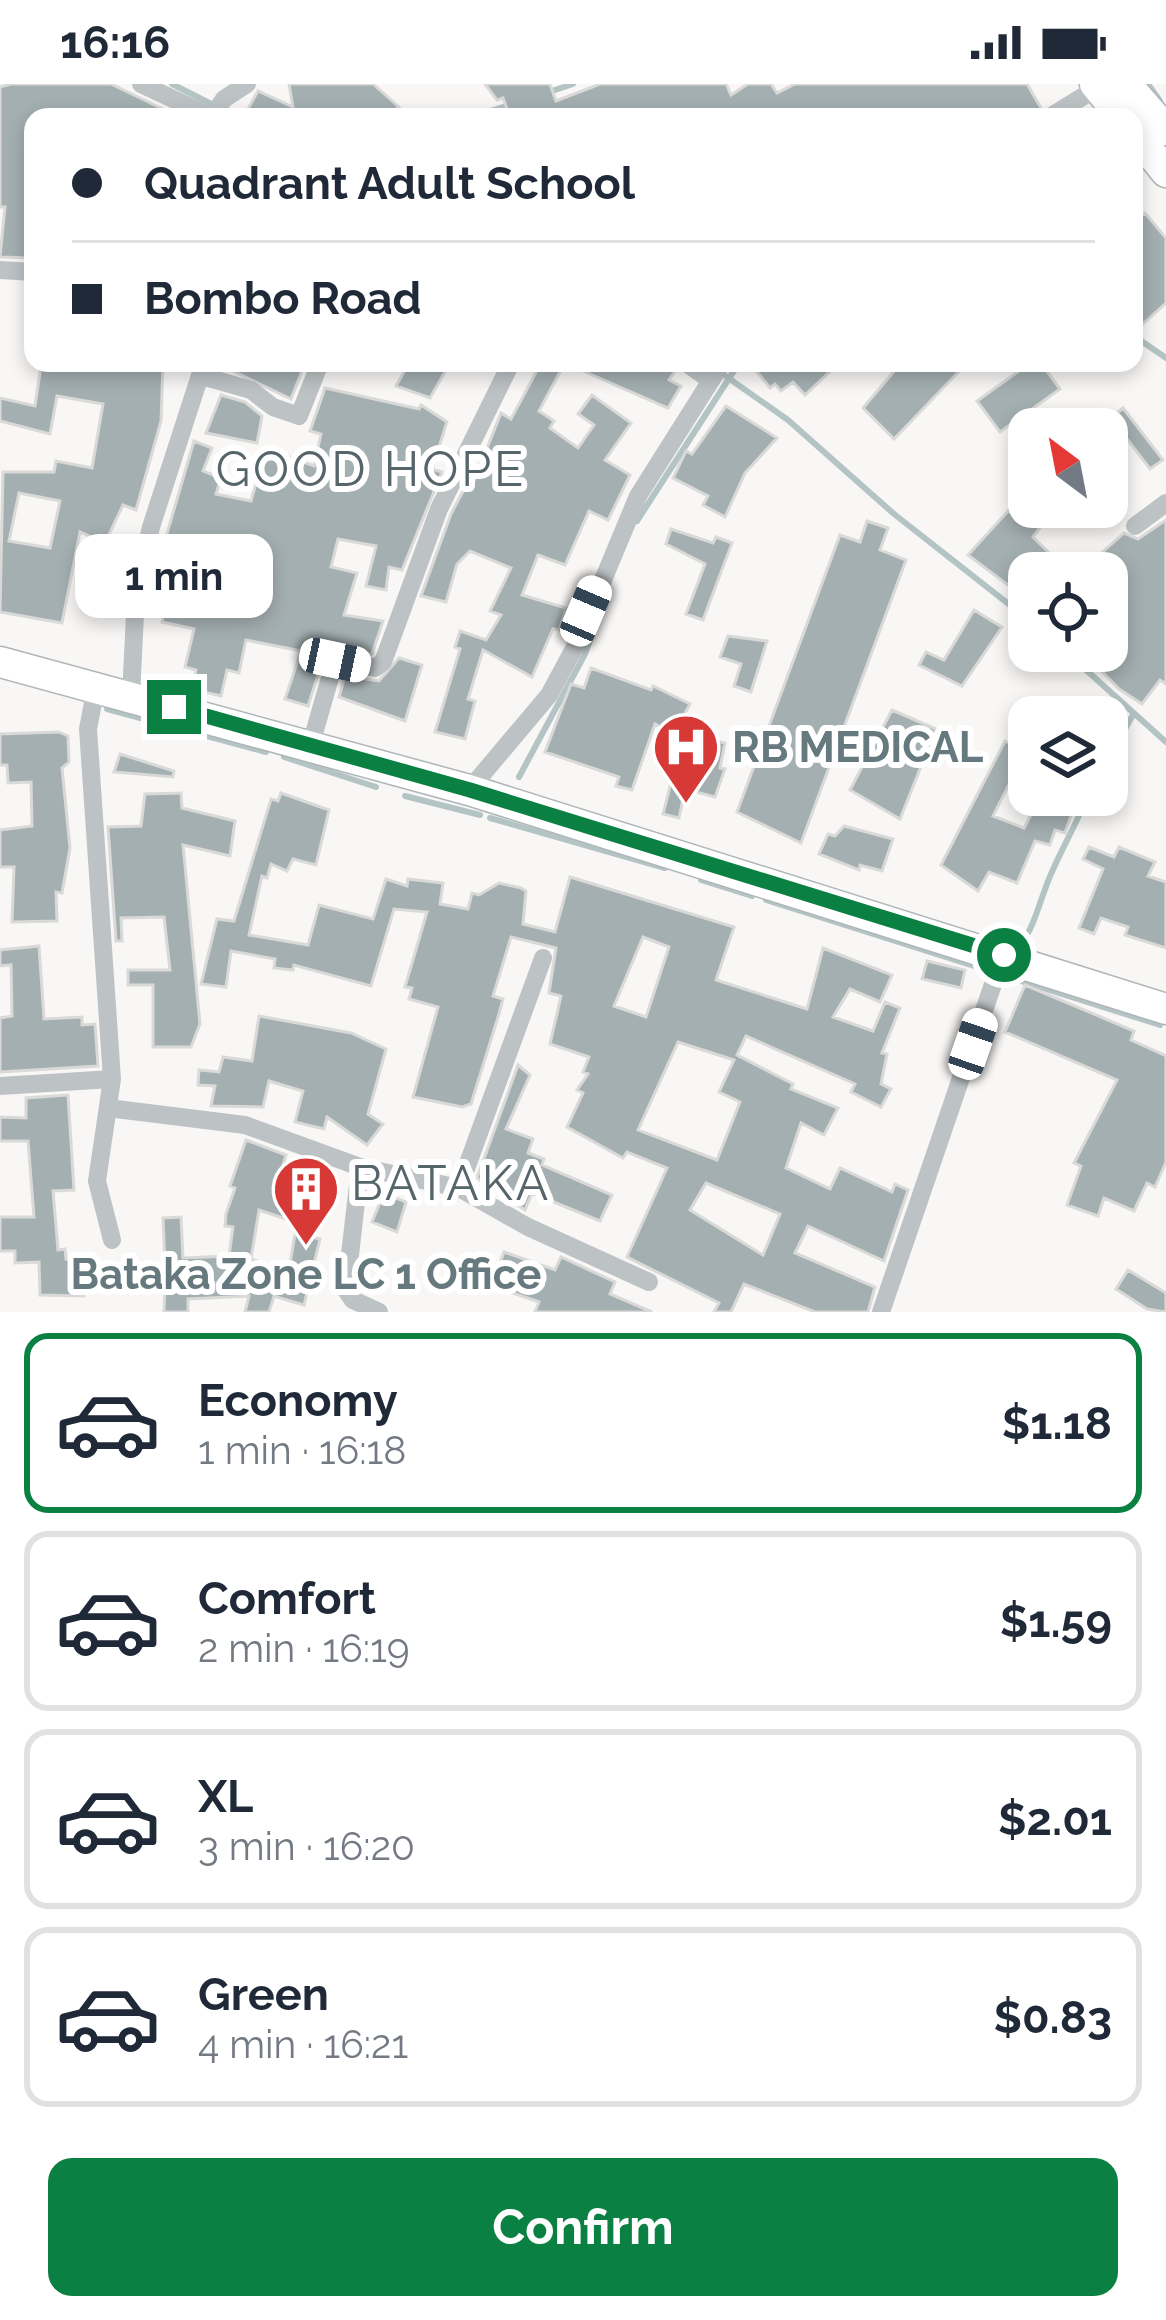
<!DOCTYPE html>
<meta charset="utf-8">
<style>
body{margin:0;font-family:Raleway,sans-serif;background:#f2f2f3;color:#1f2937;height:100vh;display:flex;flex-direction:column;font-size:45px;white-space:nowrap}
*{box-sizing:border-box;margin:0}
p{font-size:39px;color:#747a83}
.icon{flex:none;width:66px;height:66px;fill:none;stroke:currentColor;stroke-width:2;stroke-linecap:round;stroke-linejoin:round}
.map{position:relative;height:1228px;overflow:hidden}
.drawer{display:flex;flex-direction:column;background:#fff;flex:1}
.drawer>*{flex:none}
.hud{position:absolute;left:24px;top:24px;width:1119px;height:264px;border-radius:24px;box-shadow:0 6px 18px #0003;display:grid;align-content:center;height:264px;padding:0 48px;background:#fff}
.needle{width:78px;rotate:328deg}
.fabs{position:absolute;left:1008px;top:324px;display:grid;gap:24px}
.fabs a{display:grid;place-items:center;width:120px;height:120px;border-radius:24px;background:#fff;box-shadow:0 6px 18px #0003;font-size:60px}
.end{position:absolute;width:54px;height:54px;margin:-27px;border:15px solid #0b8043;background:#fff;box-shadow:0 0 0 6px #fff}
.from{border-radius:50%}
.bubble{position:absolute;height:84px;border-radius:24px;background:#fff;box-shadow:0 6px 18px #0003;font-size:39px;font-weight:700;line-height:84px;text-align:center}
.car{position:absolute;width:36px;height:72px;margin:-36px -18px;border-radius:15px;box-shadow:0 0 9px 3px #0007;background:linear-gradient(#fff 24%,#345 0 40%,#fff 0 76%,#345 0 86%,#fff 0)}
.hud b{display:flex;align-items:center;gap:42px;height:114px;font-size:45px}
.hud b+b{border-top:3px solid #e0e1e3}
.hud i{width:30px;height:30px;background:#1f2937}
ul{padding:21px 0 0;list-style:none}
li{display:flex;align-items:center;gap:36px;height:180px;margin:0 24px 18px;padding:0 24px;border:6px solid #e0e1e3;border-radius:24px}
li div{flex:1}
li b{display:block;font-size:45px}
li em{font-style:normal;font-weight:700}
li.on{border-color:#0b8043}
li>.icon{width:108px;height:108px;stroke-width:1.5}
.cta{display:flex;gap:24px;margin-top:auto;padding:24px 48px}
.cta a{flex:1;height:138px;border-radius:24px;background:#0b8043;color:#fff;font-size:48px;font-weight:700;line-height:138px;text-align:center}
.status{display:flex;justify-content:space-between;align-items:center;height:84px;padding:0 60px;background:#fff;direction:ltr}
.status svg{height:33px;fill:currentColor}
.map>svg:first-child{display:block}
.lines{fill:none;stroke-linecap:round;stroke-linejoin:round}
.stream{stroke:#b4c4c4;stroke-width:6}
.building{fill:#a4afb2;stroke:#d9d9d8;stroke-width:3;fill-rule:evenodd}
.primary-casing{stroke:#afb6b8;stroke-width:33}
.street{stroke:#bdc3c5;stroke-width:18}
.primary{stroke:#fff;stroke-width:30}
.route{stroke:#0b8043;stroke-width:15}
.labels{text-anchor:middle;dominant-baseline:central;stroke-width:12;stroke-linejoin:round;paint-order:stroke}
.poi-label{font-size:42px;font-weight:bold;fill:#65797e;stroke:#fff;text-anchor:start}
.quarter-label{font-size:48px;letter-spacing:3px;fill:#56656a;stroke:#fff}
</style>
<div class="status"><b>16:16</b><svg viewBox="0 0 49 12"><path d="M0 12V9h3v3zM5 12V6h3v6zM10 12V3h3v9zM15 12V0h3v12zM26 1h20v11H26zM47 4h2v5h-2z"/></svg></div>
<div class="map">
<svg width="1166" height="1228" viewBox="0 0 1166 1228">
<rect width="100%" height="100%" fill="#f8f7f5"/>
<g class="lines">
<path class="stream" d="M172,0L237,33
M1148,0L1160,17
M549,8L573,0
M471,33L513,20
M1134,252L1166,274
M707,279L788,336L894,430L1029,536
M637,437L739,279
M1065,567L1166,658
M107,625L266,668
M284,673L376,703
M1107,677L1134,629
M519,693L585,570L607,510
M405,712L480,731
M490,734L665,784
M701,796L752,812
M766,816L1160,941
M1020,862C1036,840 1040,815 1051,790C1063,762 1077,739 1088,711"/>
</g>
<path class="building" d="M11,0H111L167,27L166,33H33V174L0,173L5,123H0V3Z
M289,0H373L399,23L385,33H265L248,25L258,7L293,23Z
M485,0H550L556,17L600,0H726L731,11L748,0H771L777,9L795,0H1027L1041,24L1027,33H510L503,14L497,16Z
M1145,129L1166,154V219L1134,248V137Z
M88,279L163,280L161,337L136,426L123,421L105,459L80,448L62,539L0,528L3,388H54L56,377L92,384L103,320L57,312L50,350L0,337V314L35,322L41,282L74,286ZM19,409L60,417L50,464L9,457Z
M234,279H305L291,315L231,286Z
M409,279H450L430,314L396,302Z
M541,279L560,288L539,327L554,337L550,344L578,364L594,341L578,330L592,311L631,339L605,376L630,391L608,436L589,427L565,481L538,471L522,511L566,524L559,546L553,545L532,593L483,566L468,615L475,617L465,655L435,648L460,565L455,563L460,547L486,556L501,531L490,527L511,484L470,467L457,480L446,518L421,512L451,430L469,396L474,397L501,329L511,335Z
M565,279H662L675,287L669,296L681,302L668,324Z
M750,279H839L805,311L793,298L781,307L775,300L770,304Z
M901,279H967L894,355L863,324Z
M1030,279H1041L1060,305L1000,348L977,317Z
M325,304L419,325L421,321L447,338L432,385L442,388L402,486L389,483L386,506L366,502L376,462L338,455L331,483L357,489L344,531L383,537L372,570L326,566L308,622L285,615L301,567L246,556L239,589L227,586L221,612L192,605L196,586L185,583L194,545L162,538L169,504L152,501L194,357L212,364L203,387L221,394L216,410L251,417L266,364L314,382L321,350L310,347Z
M221,311L245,318L262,332L257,359L206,349Z
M726,322L777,354L745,389L725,433L703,421L708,412L673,394L686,367L692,370Z
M1123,324L1163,376L1150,385L1111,334Z
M1035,423H1055L1033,453L1070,489H1029V517L968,471L1009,426L1024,437Z
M1166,436V600L1160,596L1142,620L1119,605L1082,567H1107V489H1079L1124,449L1138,455Z
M867,437L888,444L880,466L906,476L801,759L737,728L840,451L860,458Z
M671,445L713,459L716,453L732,459L703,536L686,530L705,480L666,460Z
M974,526L1002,543L962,602L919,581L926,568L944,576Z
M728,552L767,557L751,608L734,602L741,580L720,573Z
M399,574L422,581L405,637L339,613L345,592L379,597Z
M591,584L651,606L653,602L690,620L674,650L655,640L632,706L616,702L619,693L545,668L571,600L584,604Z
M892,626L936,645L900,735L850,706Z
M59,648L68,652L69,678L62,684L70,764L62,809L56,808L57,837L12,838L14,783H0V746L32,742L31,698L8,699L7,681H0V650Z
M684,648L725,659L720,684L725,685L715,713L685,705L679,734L663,730Z
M1005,657L1026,667L993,732L1024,744L1037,719L1072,729L1065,749L1055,746L1050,761L1035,757L1017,799L989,788L978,807L941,781Z
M120,670L174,687L173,693L114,688Z
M181,709L182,724L235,737L230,772L183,761L200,940L191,963H153V901H128V886H170L164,833L121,834L122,857H116L108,743L141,742L145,710Z
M281,709L329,726L316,781L293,775L287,787L271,780L267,794L262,792L249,851L308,861L319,821L373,835L386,795L407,802L408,795L443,799L440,820L468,825L472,809L479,811L499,799L521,804L526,807L523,840L555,848L570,793L734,843L716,896L807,925L823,864L892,891L880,918L850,905L833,933L873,947L885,918L900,924L882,969L887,970L881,1000L891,1005L881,1023L851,1008L855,1000L746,952L737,971L793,1000L791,1005L838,1024L824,1051L801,1039L786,1084L830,1105L840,1084L892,1108L895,1100L908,1106L884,1177L808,1142L795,1169L875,1203L868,1228H815L744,1200L731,1228H714L719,1219L627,1173L667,1084L627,1068L623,1074L567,1043L583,1009L577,1006L588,990L583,988L589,973L550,960L561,912L549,909L556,864L511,853L493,912L503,915L499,930L471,1020L462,1023L413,1013L438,923L409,915L412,904L405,903L427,828L394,825L371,902L294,881L293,886L274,884L275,875L231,867L226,903L201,900L217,835L234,837L271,715L278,717ZM643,853L669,863L646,933L614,922ZM678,958L734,976L719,1008L740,1018L717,1076L638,1046ZM706,1099L780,1130L763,1171L690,1126Z
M844,742L893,755L882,787L860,781L859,786L819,770L828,750L835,752Z
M1089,763L1114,773L1119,763L1155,778L1148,792L1166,798V864L1125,851L1128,843L1101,834L1094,850L1079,844L1103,785L1083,775Z
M39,862L44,935L82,933V941L95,940L98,982L0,988V934L12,932L11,881L0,882V866Z
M927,877L965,886L961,904L922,895Z
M1025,901L1134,947L1131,956L1166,972V1078L1155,1103L1147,1099L1134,1127L1104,1114L1098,1132L1067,1121L1081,1082L1074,1079L1117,996L1005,948Z
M259,932L351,949L386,965L368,1030L383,1040L367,1061L327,1033L324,1045L295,1038L303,1007L269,997L263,1023L211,1022L215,1002L198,1001L199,986L219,988L223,973L252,977Z
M518,981L530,991L506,1045L533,1055L528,1069L544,1075L542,1081L612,1111L600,1137L532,1109L525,1126L477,1094Z
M68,1011L74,1106L53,1107L58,1166L65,1165L66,1175L88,1177L84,1212L40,1211L39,1178L15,1179V1167H0V1133H34L28,1057H0V1033L26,1034V1014Z
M246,1056L286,1071L282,1084L322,1098L307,1142L259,1126L251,1175L289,1186L295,1150L320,1155L304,1221L274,1212L269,1228H245L249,1212L188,1215V1228H164L165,1199H159L160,1182H165L163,1134L181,1133L183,1174L229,1172L233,1143L225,1142L226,1130L235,1104L230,1102Z
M384,1109L406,1118L397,1148L372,1138Z
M504,1168L555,1186L561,1173L615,1198L610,1210L652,1228H535L539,1218L492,1202Z
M1128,1186L1166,1209V1228L1147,1225L1116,1205Z"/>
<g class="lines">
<g class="primary-casing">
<path id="primary" d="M1095,0L1122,33
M1126,0L1166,46
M1134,48L1166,88
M0,578L469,706L1166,925"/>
</g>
<path class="street" d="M141,0L212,33
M212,33L224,15L247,0
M1050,33L1098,3
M0,186L33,188
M686,279L710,296
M202,292L251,306L273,323L299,332L320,279
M1135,442L1166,419
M96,603L88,645L112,995L97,1097L112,1156
M131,612L136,510L151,443L204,279
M311,660L335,576L375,584L383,578L439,425L511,279
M469,706L549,611L576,561L638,412L722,279
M0,1002L112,995
M108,1024L245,1041L360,1083L459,1104L528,1143L649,1198
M360,1083L346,1206L353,1216L379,1228
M459,1104L543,874
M881,1228L1003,871"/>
<use href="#primary" class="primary"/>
</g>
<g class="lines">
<path class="route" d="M174,623L470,706L1004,871"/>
</g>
<defs>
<g id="hospital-pin" transform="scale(3.45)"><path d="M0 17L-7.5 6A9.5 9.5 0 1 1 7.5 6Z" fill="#d73a36" stroke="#fff"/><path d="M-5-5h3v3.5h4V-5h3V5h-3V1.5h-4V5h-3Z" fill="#fff"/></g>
<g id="building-pin" transform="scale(3.45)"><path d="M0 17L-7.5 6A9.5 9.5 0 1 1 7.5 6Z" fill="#d73a36" stroke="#fff"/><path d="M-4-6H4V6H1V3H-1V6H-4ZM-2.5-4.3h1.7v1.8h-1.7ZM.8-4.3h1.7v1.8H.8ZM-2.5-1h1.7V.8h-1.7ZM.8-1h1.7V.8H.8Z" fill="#fff"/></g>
</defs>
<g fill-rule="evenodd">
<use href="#hospital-pin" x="686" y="663"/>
<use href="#building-pin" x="306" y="1105"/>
</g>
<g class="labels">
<g class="poi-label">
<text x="732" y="663">RB MEDICAL</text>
<text x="306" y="1190" text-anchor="middle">Bataka Zone LC 1 Office</text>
</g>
<g class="quarter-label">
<text x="371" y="385">GOOD HOPE</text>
<text x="451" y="1099">BATAKA</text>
</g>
</g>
</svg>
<div class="fabs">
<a><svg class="needle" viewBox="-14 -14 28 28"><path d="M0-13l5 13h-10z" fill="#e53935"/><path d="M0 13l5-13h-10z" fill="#747a83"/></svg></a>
<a><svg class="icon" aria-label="locate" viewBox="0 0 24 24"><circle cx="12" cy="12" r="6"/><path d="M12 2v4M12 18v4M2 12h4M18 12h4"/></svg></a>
<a><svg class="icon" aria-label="layers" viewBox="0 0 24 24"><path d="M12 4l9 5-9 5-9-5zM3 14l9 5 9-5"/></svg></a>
</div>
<i class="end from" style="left:1004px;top:871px"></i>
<i class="end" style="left:174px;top:623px"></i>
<div class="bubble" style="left:75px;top:450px;width:198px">1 min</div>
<i class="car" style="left:586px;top:527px;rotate:23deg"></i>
<i class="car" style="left:335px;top:576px;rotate:102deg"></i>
<i class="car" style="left:973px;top:960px;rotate:19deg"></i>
<div class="hud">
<b><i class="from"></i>Quadrant Adult School</b>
<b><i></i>Bombo Road</b>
</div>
</div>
<section class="drawer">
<ul>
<li class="on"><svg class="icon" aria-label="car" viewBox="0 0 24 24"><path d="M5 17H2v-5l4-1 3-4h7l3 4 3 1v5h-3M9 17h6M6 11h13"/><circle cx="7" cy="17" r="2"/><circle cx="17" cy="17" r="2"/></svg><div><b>Economy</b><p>1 min · 16:18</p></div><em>$1.18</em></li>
<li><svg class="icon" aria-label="car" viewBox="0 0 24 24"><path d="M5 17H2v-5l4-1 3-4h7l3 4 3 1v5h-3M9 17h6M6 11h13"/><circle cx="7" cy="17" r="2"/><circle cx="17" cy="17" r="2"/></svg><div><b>Comfort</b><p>2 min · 16:19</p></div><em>$1.59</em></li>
<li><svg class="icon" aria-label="car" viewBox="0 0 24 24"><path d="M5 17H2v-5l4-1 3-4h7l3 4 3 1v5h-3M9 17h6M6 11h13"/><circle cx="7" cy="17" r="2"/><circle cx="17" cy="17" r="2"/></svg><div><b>XL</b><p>3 min · 16:20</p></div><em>$2.01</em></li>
<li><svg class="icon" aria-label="car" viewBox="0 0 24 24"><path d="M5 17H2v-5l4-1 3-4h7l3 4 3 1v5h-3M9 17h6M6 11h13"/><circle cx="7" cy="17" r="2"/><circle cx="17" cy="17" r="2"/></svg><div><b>Green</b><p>4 min · 16:21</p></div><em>$0.83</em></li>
</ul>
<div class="cta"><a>Confirm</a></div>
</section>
